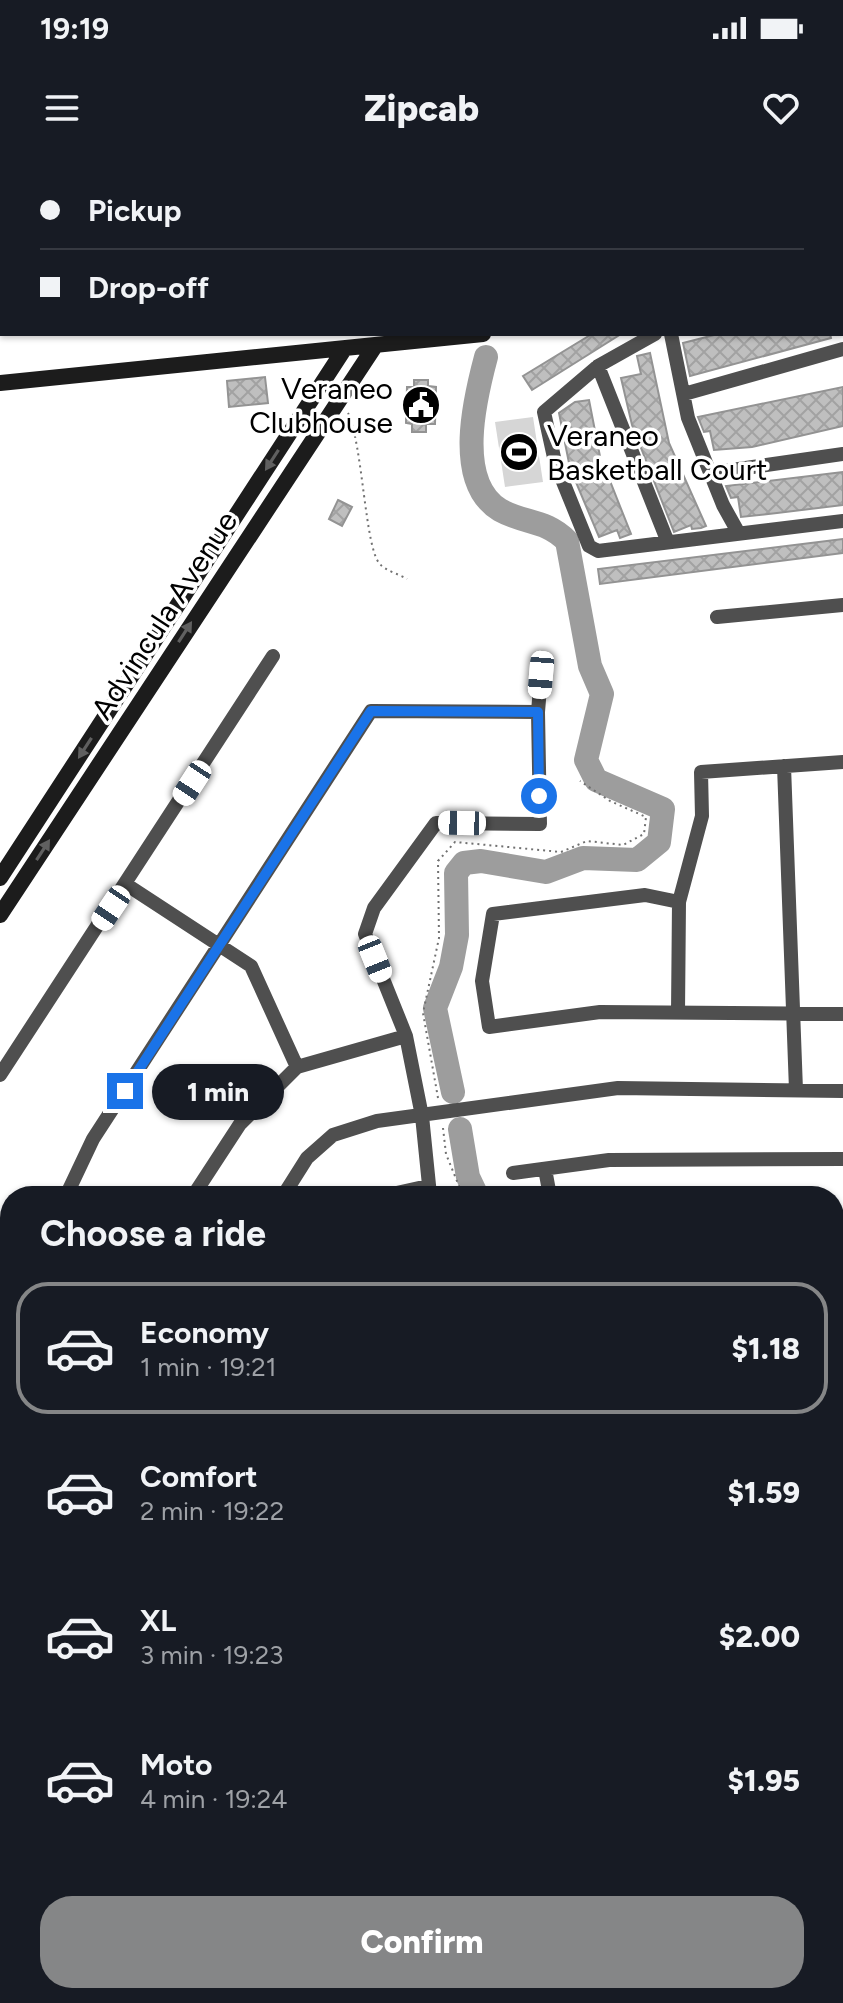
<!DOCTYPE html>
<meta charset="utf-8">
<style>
body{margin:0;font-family:Figtree,sans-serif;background:#20242c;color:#f1f3f6;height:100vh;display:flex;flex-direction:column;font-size:30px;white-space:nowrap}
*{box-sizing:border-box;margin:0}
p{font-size:26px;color:#9ea1a6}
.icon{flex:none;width:44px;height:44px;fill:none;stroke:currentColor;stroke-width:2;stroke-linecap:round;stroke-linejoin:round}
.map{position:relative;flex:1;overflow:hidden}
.drawer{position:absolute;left:0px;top:1026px;width:844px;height:818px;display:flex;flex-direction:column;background:#171b24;border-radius:32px 32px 0 0;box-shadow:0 2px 6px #0004}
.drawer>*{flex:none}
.banner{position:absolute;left:0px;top:0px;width:844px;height:176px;box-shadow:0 2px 6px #0004;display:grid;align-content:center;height:176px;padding:0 40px;background:#171b24}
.end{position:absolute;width:36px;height:36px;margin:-18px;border:10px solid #1a73e8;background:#fff;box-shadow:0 0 0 4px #fff}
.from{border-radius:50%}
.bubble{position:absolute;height:56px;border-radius:28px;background:#171b24;box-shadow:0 2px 6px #0004;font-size:26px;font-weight:800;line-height:56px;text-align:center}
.car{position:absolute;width:24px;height:48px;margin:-24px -12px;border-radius:10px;box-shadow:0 0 6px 2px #0007;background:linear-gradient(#fff 24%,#345 0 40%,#fff 0 76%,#345 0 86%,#fff 0)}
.banner b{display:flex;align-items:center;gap:28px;height:76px;font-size:30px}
.banner b+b{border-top:2px solid #363941}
.banner i{width:20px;height:20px;background:#f1f3f6}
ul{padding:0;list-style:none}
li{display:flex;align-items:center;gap:24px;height:132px;margin:0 16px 12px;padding:0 24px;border:4px solid transparent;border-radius:32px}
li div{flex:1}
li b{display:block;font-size:30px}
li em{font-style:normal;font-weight:800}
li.active{border-color:#858687}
li>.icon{width:72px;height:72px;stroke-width:1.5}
h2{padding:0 40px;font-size:36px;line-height:96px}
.action{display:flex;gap:16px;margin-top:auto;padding:16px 40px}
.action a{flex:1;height:92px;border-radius:32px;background:#858687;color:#fff;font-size:32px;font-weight:800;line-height:92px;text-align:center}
.status{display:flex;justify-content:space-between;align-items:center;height:56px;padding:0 40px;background:#171b24;direction:ltr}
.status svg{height:22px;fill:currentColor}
header{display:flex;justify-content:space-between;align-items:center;height:104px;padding:0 40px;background:#171b24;font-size:36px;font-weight:800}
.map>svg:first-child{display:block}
.garden{fill:#d6d6d6}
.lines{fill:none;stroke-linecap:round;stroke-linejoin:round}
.river{stroke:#9d9d9d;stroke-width:24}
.building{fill:url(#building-cross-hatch);stroke:#939393;stroke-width:2}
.path{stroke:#717171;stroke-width:2;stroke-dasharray:2 4;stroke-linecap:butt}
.street{stroke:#4f4f4f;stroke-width:14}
.secondary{stroke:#1c1c1c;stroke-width:16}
.oneway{fill:#606060}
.route{stroke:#1a73e8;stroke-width:10}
.labels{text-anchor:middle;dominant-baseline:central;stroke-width:7;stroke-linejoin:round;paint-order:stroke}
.poi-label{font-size:30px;fill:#000;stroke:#fff;text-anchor:end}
.street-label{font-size:30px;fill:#000;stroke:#fff}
</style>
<div class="status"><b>19:19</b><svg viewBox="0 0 49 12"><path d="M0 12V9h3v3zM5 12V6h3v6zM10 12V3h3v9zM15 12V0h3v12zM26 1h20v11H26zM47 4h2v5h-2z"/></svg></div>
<header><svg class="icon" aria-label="menu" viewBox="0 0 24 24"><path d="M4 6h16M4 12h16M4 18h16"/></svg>Zipcab<svg class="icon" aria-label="heart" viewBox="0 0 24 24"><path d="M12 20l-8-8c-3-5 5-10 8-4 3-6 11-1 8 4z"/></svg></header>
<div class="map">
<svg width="843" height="1843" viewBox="0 0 843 1843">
<defs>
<pattern id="building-cross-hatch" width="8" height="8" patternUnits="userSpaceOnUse" patternTransform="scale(2)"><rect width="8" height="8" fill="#bfbfbf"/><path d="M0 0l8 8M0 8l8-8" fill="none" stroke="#a2a2a2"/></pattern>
</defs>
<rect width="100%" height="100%" fill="#fff"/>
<path class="garden" d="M533,257L543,322L505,327L495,262Z"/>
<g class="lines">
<path class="river" d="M375,0L376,2
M453,932L435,848L451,807L457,775L456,713L464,703L481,701L546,712L583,698L637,700L659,682L663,649L596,620L586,600L602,534L590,506L567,381C545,359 525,364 500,350C454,322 475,238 486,197
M460,969L468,1017L477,1036
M731,1834L734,1843"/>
</g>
<path class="building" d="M592,174H621L532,230L523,216Z
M718,174H830L831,178L690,216L683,183Z
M650,193L669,283L706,366L701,368L692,369L691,365L674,372L632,265L621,218L641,214L637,196Z
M265,217L268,243L229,247L227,221Z
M414,220H428V226L436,227L435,264H426V272H412V264L406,263L407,227H414Z
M843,227V266L752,287L714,290L710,271L704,272L698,257Z
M589,240L604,317L608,316L631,374L620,378L617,370L599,377L570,308L559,253L575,242Z
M843,312V345L777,353L741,357L738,337L731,338L726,326Z
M338,340L352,347L342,366L329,359Z
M843,379V393L600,424L598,409Z"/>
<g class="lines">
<path class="path" d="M348,253C363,285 365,390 380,404C386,411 399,414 407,419
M438,938L423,853L439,778L438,701L455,682L561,692L587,681L623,685L644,674L646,657L610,641L580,621
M443,968L446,994L463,1036"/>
<path class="street" d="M0,86H2
M842,115H843
M0,144H2
M655,174L598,206L544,252L555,302L589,386L598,391L843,361
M671,174L688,258L723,345L738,372
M598,206L667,380
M684,234L843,189
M711,313L843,294
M717,457L843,445
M784,606L796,930
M127,725L251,806L297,907L406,876L422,956L430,1035
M679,742L645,735L493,754L482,821L489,867L600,852L843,854
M678,852L679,742L702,656L701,612L843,602
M406,876L365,774L374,748L436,663L540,664L538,552L541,515
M0,915L273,496
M545,1009L550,1036
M513,1013L609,1000L843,999
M66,1036L93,979L371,551L538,552
M193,1036L240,964L297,907
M283,1036L307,998L333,975L377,961L618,928L843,931
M383,1036L428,1026
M834,1113L843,1114
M0,1171L10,1151
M0,1181L10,1185
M834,1228H843
M834,1342H843
M834,1458L843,1461
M834,1549L843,1543
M3,1558L10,1525
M834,1635L843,1630
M0,1638L10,1639
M834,1715L843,1712
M834,1766L843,1781
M436,1834L447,1843
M274,1843L281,1834"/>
<path class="secondary" d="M842,60H843
M0,223L483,174
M0,718L345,188
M0,755L375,186"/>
</g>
<defs><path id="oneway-solid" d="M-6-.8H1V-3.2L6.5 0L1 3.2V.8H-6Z" transform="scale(2)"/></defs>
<g class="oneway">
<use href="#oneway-solid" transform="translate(272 300) rotate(123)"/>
<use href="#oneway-solid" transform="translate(185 472) rotate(-57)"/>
<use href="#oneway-solid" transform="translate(85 588) rotate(123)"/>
<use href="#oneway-solid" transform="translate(43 690) rotate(-57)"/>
</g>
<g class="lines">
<path class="route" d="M125,931L371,551L538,552L539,636"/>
</g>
<defs>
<g id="civic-disc" transform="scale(2)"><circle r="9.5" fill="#000" stroke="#fff"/><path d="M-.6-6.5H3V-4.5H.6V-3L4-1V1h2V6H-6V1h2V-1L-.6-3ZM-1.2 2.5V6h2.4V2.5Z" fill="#fff"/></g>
<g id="stadium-disc" transform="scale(2)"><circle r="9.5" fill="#000" stroke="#fff"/><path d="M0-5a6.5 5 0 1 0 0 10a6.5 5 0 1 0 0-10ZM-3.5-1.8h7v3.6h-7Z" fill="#fff"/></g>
</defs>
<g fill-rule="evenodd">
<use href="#civic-disc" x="421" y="245"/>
<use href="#stadium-disc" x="519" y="292"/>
</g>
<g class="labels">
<g class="poi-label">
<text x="393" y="228">Veraneo<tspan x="393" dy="34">Clubhouse</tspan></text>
<text x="547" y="275" text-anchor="start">Veraneo<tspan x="547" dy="34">Basketball Court</tspan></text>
</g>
<g class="street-label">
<text transform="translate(164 455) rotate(-57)">Advincula Avenue</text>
</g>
</g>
</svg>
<i class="end from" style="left:539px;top:636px"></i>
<i class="end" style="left:125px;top:931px"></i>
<div class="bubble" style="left:152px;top:904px;width:132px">1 min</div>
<i class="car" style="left:541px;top:515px;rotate:185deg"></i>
<i class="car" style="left:192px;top:623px;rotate:213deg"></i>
<i class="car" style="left:462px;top:663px;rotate:271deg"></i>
<i class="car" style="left:111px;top:748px;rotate:214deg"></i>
<i class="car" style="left:375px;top:799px;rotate:158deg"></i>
<div class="banner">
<b><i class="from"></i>Pickup</b>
<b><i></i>Drop-off</b>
</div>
<section class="drawer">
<h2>Choose a ride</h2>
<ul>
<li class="active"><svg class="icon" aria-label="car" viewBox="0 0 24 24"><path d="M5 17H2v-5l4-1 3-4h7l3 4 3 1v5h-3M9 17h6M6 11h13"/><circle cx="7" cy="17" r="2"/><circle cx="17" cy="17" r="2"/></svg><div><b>Economy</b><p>1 min · 19:21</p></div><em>$1.18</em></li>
<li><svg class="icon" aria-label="car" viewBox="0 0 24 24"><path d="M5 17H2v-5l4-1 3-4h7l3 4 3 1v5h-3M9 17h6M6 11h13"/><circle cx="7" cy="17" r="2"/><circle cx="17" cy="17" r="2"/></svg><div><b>Comfort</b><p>2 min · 19:22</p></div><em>$1.59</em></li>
<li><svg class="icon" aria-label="car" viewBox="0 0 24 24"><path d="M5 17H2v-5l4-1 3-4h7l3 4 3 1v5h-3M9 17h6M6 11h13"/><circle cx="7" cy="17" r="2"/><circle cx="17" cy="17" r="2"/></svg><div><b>XL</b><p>3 min · 19:23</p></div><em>$2.00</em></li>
<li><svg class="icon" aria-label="car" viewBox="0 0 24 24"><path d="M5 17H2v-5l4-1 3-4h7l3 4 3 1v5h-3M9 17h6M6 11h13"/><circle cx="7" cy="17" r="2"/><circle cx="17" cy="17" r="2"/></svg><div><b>Moto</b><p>4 min · 19:24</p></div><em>$1.95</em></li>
</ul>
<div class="action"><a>Confirm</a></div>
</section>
</div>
